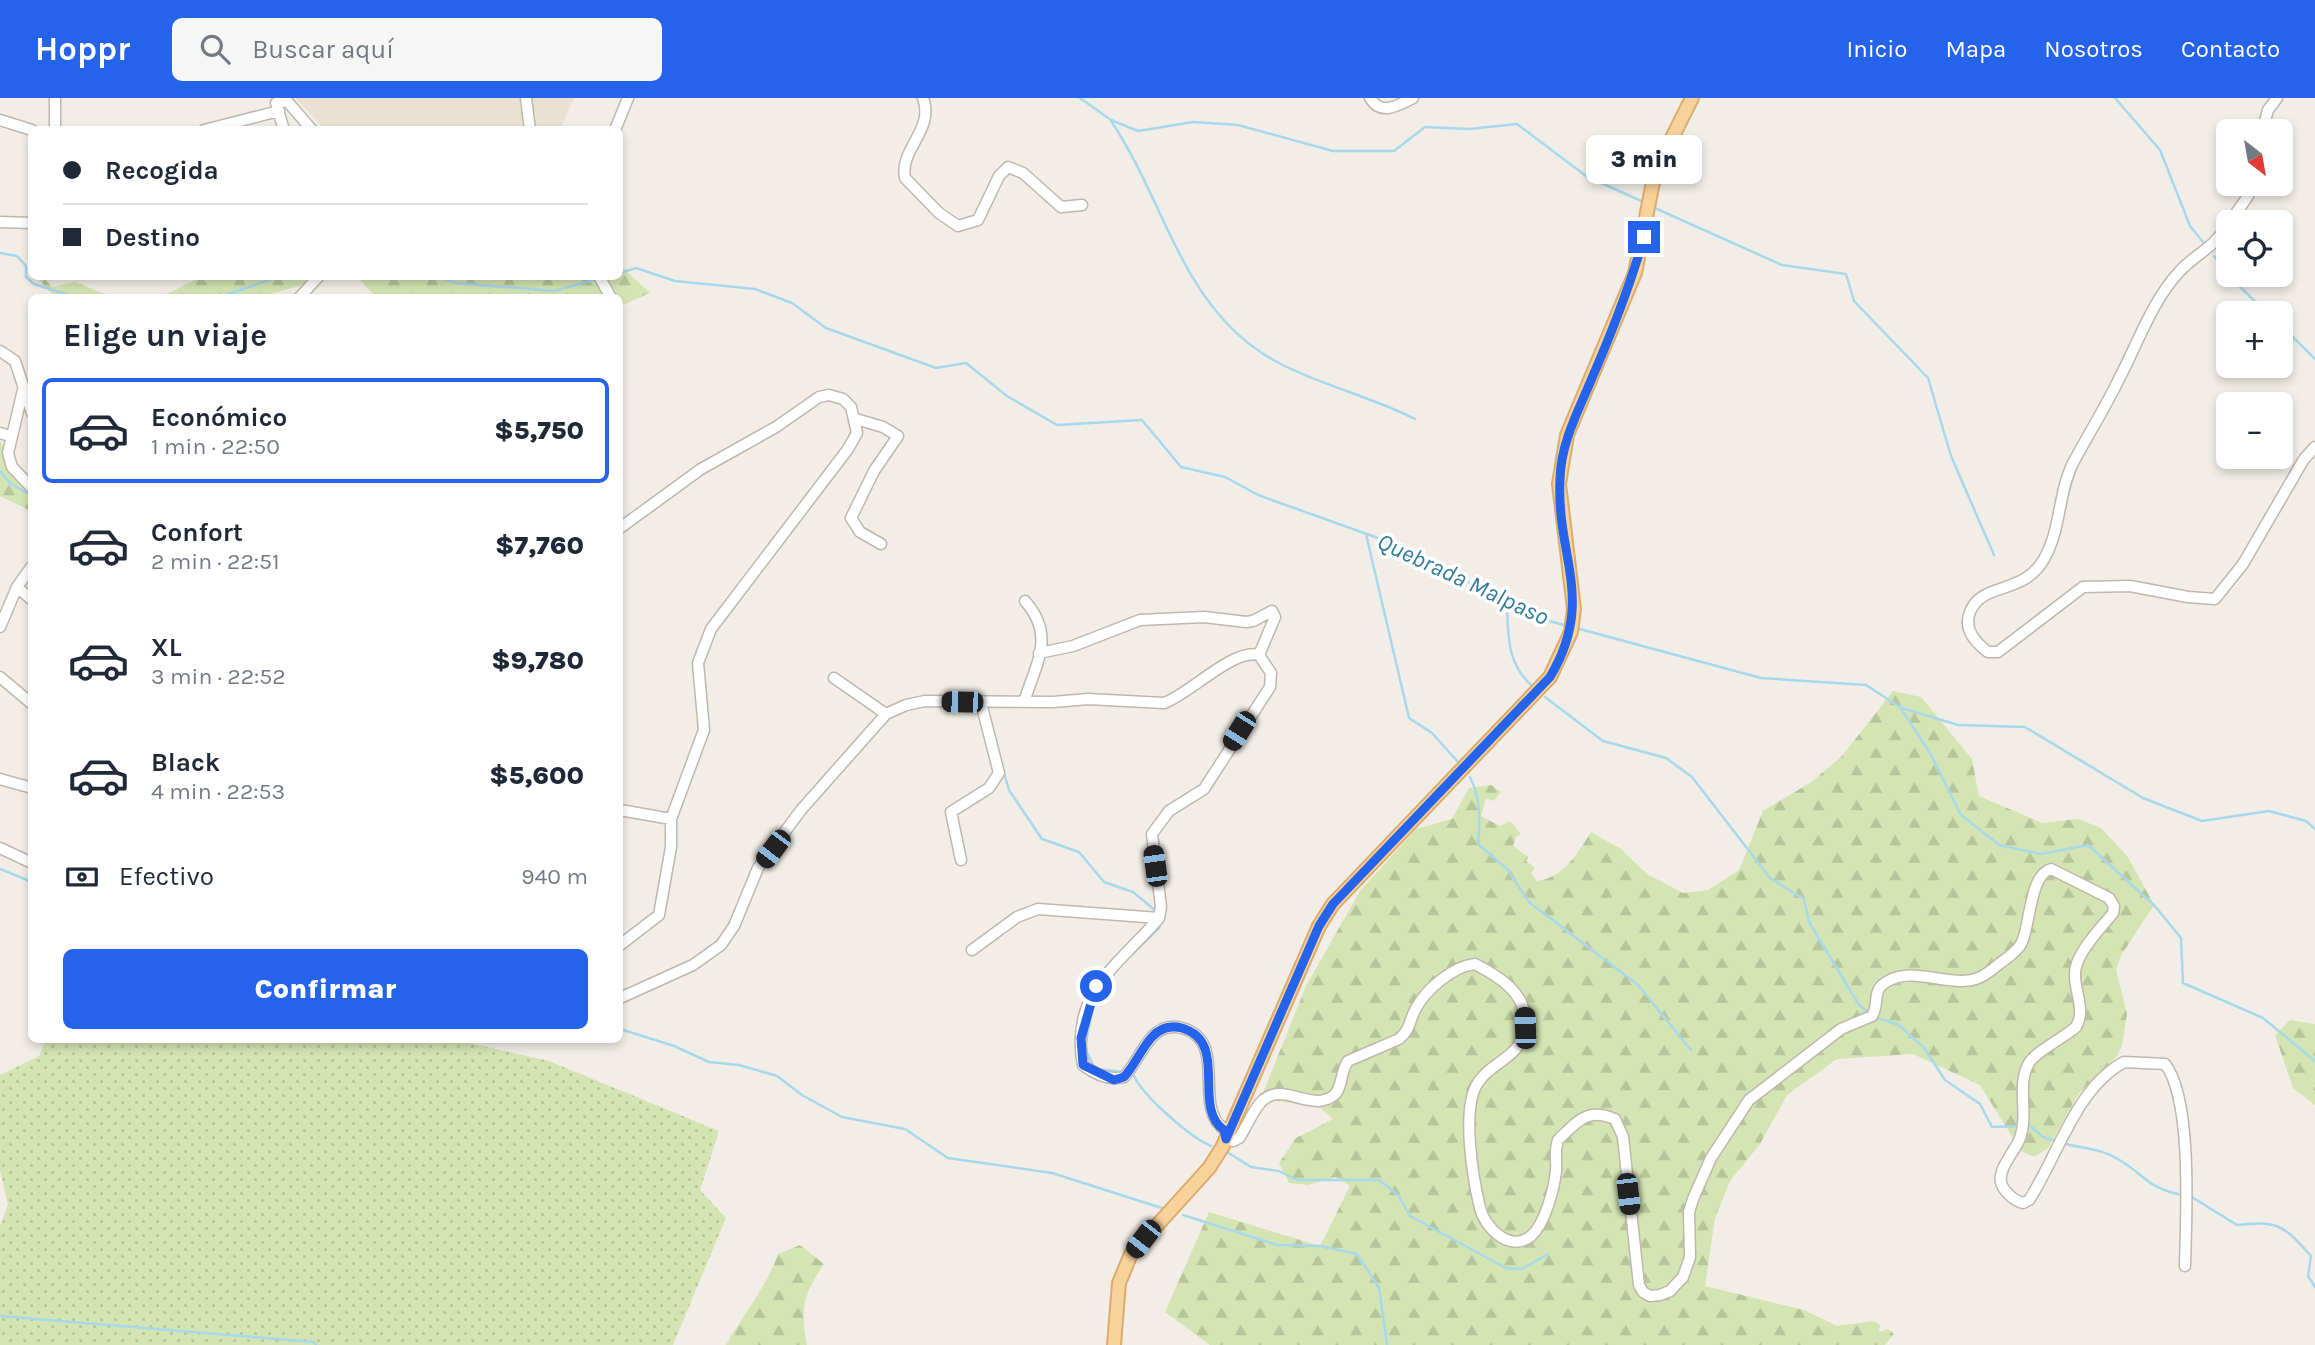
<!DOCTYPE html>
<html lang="es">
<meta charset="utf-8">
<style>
body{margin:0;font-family:Karla,sans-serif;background:#f6f6f7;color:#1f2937;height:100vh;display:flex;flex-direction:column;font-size:26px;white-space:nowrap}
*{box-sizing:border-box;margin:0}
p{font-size:23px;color:#747a83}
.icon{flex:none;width:38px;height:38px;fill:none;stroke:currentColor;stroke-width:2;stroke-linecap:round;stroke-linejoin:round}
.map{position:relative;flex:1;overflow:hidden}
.side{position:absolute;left:28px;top:196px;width:595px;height:749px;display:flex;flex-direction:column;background:#fff;border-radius:10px;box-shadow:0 4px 10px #0003}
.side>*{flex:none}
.top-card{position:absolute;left:28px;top:28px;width:595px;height:154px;border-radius:10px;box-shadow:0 4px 10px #0003;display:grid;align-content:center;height:154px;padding:0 35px;background:#fff}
.needle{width:46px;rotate:149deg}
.buttons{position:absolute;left:2216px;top:21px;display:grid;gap:14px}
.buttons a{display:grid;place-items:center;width:77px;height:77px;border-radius:10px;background:#fff;box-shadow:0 4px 10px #0003;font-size:35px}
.end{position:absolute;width:32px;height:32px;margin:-16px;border:9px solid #2563eb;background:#fff;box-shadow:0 0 0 4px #fff}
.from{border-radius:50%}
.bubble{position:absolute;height:49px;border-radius:10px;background:#fff;box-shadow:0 4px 10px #0003;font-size:23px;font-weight:800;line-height:49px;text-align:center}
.car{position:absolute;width:21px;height:42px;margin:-21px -10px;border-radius:9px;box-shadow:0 0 5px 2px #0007;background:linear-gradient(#222 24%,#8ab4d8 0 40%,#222 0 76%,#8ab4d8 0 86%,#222 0)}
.top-card b{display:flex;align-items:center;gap:24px;height:66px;font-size:26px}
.top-card b+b{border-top:2px solid #e0e1e3}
.top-card i{width:18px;height:18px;background:#1f2937}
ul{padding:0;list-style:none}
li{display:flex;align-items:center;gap:21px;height:105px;margin:0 14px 10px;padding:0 21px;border:4px solid transparent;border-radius:10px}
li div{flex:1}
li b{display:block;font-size:26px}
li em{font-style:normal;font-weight:800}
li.current{border-color:#2563eb}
li>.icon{width:63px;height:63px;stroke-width:1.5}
h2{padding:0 35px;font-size:32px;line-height:84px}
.pay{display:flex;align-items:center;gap:18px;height:77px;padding:0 35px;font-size:26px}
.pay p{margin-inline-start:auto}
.button{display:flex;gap:14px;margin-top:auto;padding:14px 35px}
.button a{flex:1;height:80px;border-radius:10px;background:#2563eb;color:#fff;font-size:28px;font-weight:800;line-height:80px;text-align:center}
header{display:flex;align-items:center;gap:42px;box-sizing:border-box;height:98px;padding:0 35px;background:#2563eb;color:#fff}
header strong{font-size:33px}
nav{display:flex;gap:38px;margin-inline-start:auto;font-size:24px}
.search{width:490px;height:63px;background:#f6f6f7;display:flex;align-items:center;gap:18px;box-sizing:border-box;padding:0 24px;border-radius:10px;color:#747a83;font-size:26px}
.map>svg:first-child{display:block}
.education{fill:#ebe1d2}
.grass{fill:url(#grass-dots)}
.forest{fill:url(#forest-firs)}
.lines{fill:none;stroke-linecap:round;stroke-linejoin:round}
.stream{stroke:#a7d8eb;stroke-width:2.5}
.minor-casing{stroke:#c0b7ad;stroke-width:13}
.major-casing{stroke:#dcac6c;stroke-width:16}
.minor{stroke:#fff;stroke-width:10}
.major{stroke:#f8d29b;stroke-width:12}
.route{stroke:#2563eb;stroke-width:9}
.labels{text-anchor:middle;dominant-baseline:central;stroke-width:7;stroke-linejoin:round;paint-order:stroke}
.water-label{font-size:24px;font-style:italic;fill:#337c9b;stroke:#fff}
</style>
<header>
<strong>Hoppr</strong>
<div class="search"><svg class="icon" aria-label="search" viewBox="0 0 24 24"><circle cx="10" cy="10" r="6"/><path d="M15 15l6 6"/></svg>Buscar aquí</div>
<nav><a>Inicio</a><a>Mapa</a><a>Nosotros</a><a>Contacto</a></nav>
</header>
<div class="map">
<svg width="2315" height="1247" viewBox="0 0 2315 1247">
<defs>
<pattern id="grass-dots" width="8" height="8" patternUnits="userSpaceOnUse" patternTransform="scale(1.75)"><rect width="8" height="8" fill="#d4e4b2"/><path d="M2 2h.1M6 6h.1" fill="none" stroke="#b7c59a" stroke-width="1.8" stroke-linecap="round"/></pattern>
<pattern id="forest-firs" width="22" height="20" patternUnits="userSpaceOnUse" patternTransform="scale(1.75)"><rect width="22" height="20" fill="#d4e4b2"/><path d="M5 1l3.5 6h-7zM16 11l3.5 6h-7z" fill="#b7c59a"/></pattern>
</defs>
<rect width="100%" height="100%" fill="#f2eee7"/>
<path class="education" d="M295,0H574L560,32L325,31Z"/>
<path class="grass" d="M46,942H456L549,963L719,1033L700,1092L726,1120L673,1247H0V1128L8,1107L0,1072V977L39,958Z"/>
<path class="forest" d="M620,167L650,195L620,208V200L376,199L357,179L620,178Z
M36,179H43L52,189L75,184L112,199H55Z
M201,179H331L260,199L151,200L163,198Z
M0,342L12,370L31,390V413L0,398Z
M1893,593L1921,599L1972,661L1979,698L2042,725L2078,721L2101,730L2128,759L2154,807L2122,856L2116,872L2127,916L2122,948L2117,958L2079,995L2048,1050L2034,1059L2021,1053L1980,987L1913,956L1837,961L1787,997L1760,1046L1730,1083L1715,1120L1705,1188L1804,1212L1837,1228L1874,1223L1880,1227L1879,1234L1888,1231L1894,1236L1885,1247H1210L1165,1214L1209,1114L1320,1148L1350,1088L1335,1079L1308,1087L1289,1085L1279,1065L1296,1040L1333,1021L1320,1010L1261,1000L1306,888L1360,793L1416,731L1452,721L1469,690L1491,687L1501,694L1494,703L1486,700L1481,718L1500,728L1510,723L1521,736L1516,739L1513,748L1528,759L1526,763L1535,770L1531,775L1537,783C1563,780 1578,755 1591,734L1621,751L1647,776L1683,795L1708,792L1739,772L1763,713L1810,685L1842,658Z
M2290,922L2315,926V1007L2293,990L2275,937Z
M800,1147L824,1166C803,1197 800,1210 807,1247H726C743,1217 767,1188 778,1156Z"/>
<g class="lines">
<path class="stream" d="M1080,0L1111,22L1138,33L1193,24L1238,27L1333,53H1394L1425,29L1469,31L1517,26L1586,78L1641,103
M2115,0L2160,52L2190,128L2203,144
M1111,23C1167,106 1182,213 1277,264C1322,288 1370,298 1415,321
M1657,111L1782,167L1846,176L1854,203L1928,280L1951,358L1994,457
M0,155L17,158L26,168V179L34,186L77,200
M2214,158L2228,176
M620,175L636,170L675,183L755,191L792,205L826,230L936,270L966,265L1007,298L1057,327L1142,322L1181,369L1225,379L1258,397L1400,448L1532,518L1567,528
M2228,177L2267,215
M437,178L456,185L554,193L597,181
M217,200L281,178
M2280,226L2315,261
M0,373L11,386L32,398
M1366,436L1409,620L1432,635L1459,665
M1507,507C1508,537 1507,566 1532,588
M1576,530L1761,580L1866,587L1900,609L1930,655L1961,717L1999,747L2041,756L2088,747L2154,807L2181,840L2183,885L2263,920L2315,963
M1545,599L1603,643L1666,660L1692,679L1770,780L1804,801L1809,824L1859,907L1870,915
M1902,610L1958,627L2025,629L2143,700L2202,723L2269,713L2306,723L2315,731
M1004,675L1009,692L1042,741L1079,754L1104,784L1133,794L1157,814
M1470,679C1481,701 1480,722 1478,746L1507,771L1529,804L1638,887L1691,952
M0,771L32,784
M1128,860L1160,829
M1093,906L1085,950L1095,971L1125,974
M1875,919L1899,927L1924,950L1945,982L1980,1006L1992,1029L2018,1028
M620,931L674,948L709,964L739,967L777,978L802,997L842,1019L905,1031L948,1060L1052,1075L1165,1111
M1134,978C1144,999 1190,1039 1211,1048
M2029,1027L2043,1039L2056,1043
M2063,1045C2081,1051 2100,1050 2116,1060C2145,1076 2146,1090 2182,1097
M1227,1054L1251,1069L1279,1073L1297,1082H1379L1398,1097L1410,1118L1506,1170L1522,1171L1548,1156
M2190,1098L2237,1127C2279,1122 2284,1128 2311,1158L2308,1178L2315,1189
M1183,1117L1277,1147L1320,1148L1357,1156L1379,1190L1387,1247
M0,1218L314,1244L316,1247"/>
<g class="minor-casing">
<path id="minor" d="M55,0V32
M526,0L530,32
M923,0C935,32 899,51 905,80L939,115L958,128L978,122L999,78L1008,69L1023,75L1061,109L1082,107
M1370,0C1381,18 1397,8 1413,0
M276,5L287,3L312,32
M277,9L284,32
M0,22L32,32
M204,32L279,13
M615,32L628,0
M2262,33L2268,12L2277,0
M0,124L32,125
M2230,124L2248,98L2251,86
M2228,127C2211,153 2196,155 2179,174C2152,203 2137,247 2119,281C2105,310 2088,337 2073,365C2058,395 2061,432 2044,461C2023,498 1982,483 1970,514C1963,531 1976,545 1988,554H1998L2083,489L2130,488L2188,499L2215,501L2243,466L2304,361L2315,349
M599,178L611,200
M299,200L319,178
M0,253L15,263L32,315
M23,292L8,355L12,369L32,390
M856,321L883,329L898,338L874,373L851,420L860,434L881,446
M0,335L10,338
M620,430L701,371L776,329L819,299L829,297L843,301L851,309L857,335L848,351L711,531L698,565L704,632L671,721V749L659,817L620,847
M17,489L32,502
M0,529L17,489L32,468
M1039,555L1073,548L1140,522L1204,519L1246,524L1253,523L1272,513L1275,519L1259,557
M0,579L32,606
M834,580L886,616
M1024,604C1036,565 1056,538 1025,503
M0,681L32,690
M620,712L671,721
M0,750L32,765
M961,762L951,714L989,690L999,675L981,605
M972,852L1017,819L1038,811L1159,820
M620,900L693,867L721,847L734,828L758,770L801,712L886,616L906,607L925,603L1053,604L1088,601L1164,605C1190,596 1233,550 1259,557L1271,575L1270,589L1204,691L1169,713L1152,736L1161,809L1159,820C1119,867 1069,895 1083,967C1096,977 1109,983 1124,979C1135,967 1141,951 1152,939C1160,930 1170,927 1182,930C1230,943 1191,1009 1225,1032L1226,1041L1233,1043L1239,1040C1247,1029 1253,1011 1263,1002C1284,984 1310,1014 1333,998C1343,991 1340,973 1348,963L1399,941C1410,932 1409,924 1415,912C1425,892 1453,868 1475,866C1496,877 1522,892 1525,918C1529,961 1491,960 1476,988C1462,1015 1473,1081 1480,1110C1485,1130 1510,1155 1531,1138C1545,1126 1554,1091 1556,1073C1557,1062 1554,1053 1558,1042C1578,1023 1587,1009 1615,1021L1623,1039L1639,1187L1643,1194L1650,1198L1660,1197L1670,1193L1683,1179L1690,1159L1689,1114L1693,1101L1711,1060L1749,1002L1841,931L1872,918C1878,910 1874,895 1881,888C1906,864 1947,890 1976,881C1985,878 1992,872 1999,866C2007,860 2018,853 2022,844C2030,827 2030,776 2051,771L2109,800L2114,808L2113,815C2101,830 2084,847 2077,865C2069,887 2088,909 2076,929C2065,939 2035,954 2029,965C2016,987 2029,1016 2020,1040C2016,1052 1998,1070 2001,1084C2003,1093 2014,1103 2023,1105L2029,1102C2058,1058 2075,991 2124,964L2165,966C2193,1002 2186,1121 2185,1168"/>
</g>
<g class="major-casing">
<path id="major" d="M1114,1247L1119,1185L1131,1156L1209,1070L1223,1048L1319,828L1333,806L1550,579L1571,534L1574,511L1559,386L1567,337L1635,175L1655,74L1692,0"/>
</g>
<use href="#minor" class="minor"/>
<use href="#major" class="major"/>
</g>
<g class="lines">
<path class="route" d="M1096,888L1081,940L1083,967L1114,982L1124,979C1135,967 1141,951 1152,939C1160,930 1170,927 1182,930C1230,944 1191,1009 1224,1032L1226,1041L1319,828L1333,806L1550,579C1596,502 1556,459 1560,381C1561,344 1578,314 1592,280C1612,234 1630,188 1644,139"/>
</g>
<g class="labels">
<g class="water-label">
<text transform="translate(1463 481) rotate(25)">Quebrada Malpaso</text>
</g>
</g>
</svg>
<div class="buttons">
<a><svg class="needle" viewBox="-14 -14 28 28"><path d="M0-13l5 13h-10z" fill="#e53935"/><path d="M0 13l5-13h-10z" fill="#747a83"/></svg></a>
<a><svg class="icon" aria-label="locate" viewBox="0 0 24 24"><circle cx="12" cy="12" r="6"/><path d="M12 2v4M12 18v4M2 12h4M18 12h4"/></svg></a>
<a>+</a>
<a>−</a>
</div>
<i class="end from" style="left:1096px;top:888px"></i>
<i class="end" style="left:1644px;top:139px"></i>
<div class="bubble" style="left:1586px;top:37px;width:116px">3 min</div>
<i class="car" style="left:962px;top:604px;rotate:271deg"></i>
<i class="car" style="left:1239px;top:633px;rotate:212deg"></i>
<i class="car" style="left:773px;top:751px;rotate:217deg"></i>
<i class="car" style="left:1155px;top:768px;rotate:352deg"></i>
<i class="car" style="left:1525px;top:930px;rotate:358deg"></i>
<i class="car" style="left:1628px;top:1096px;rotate:173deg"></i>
<i class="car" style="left:1143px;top:1141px;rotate:218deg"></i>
<div class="top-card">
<b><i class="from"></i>Recogida</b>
<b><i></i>Destino</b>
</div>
<section class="side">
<h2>Elige un viaje</h2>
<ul>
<li class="current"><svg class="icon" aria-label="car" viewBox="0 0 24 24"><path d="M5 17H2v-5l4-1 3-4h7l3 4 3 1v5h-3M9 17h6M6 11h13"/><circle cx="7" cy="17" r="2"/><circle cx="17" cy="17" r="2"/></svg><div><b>Económico</b><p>1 min · 22:50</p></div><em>$5,750</em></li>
<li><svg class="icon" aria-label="car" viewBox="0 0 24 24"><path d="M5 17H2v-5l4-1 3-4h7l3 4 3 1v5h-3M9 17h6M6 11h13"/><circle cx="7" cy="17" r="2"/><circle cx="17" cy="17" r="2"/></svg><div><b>Confort</b><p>2 min · 22:51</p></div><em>$7,760</em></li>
<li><svg class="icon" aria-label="car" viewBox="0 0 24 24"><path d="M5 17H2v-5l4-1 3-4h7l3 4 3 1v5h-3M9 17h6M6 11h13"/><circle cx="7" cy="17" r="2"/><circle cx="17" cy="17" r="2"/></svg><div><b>XL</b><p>3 min · 22:52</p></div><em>$9,780</em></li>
<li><svg class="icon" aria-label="car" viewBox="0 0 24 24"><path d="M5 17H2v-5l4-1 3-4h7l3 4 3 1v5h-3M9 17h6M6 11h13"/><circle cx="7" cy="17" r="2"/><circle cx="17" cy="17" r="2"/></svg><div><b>Black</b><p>4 min · 22:53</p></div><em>$5,600</em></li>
</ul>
<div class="pay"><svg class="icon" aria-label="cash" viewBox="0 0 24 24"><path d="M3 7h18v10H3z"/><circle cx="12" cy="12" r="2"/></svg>Efectivo<p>940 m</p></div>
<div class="button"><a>Confirmar</a></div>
</section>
</div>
